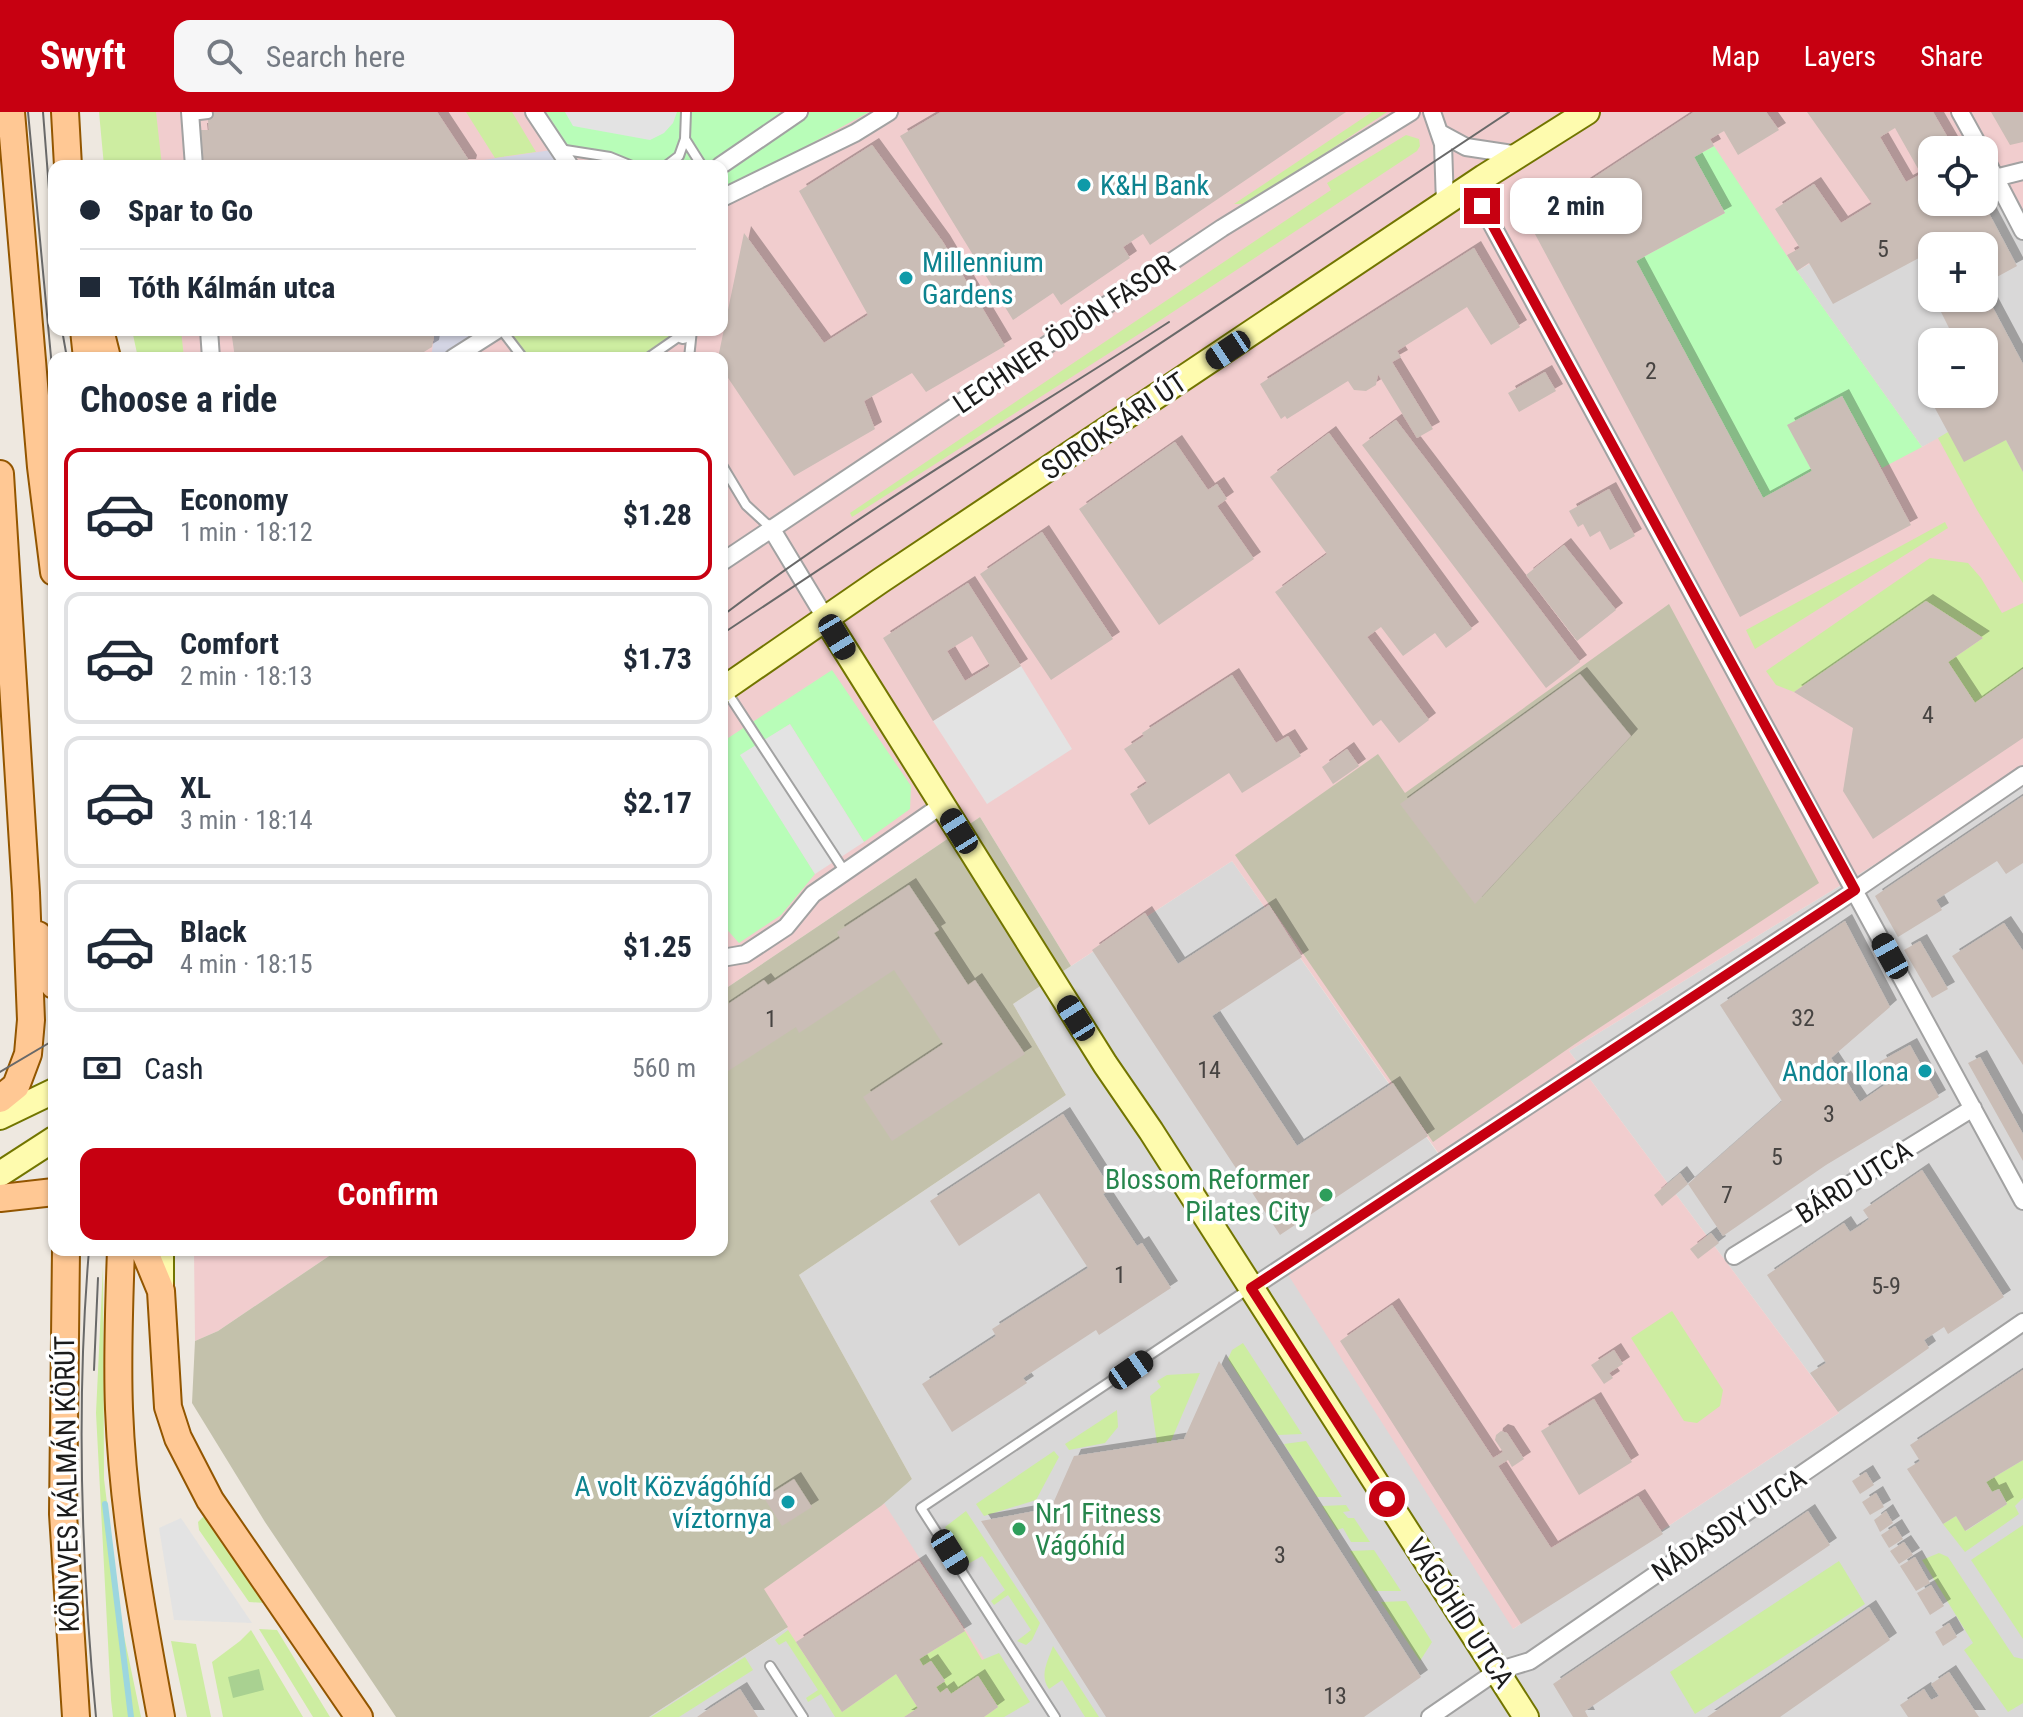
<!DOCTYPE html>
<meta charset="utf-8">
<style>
body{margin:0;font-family:"Roboto Condensed",sans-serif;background:#f6f6f7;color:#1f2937;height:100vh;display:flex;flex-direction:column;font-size:30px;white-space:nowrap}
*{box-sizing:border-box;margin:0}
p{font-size:26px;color:#747a83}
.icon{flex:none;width:44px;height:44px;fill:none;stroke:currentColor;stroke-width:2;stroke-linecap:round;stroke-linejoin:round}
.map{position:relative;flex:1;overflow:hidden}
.panel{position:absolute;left:48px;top:240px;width:680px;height:904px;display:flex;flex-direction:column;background:#fff;border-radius:16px;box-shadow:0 2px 6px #0004}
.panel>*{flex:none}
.guide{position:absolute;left:48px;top:48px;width:680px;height:176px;border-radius:16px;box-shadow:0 2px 6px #0004;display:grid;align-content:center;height:176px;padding:0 32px;background:#fff}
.fabs{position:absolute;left:1918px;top:24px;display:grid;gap:16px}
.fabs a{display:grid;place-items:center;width:80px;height:80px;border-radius:16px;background:#fff;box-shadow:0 2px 6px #0004;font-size:40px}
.end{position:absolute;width:36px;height:36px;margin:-18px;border:10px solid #c70011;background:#fff;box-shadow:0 0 0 4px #fff}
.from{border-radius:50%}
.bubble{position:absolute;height:56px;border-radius:16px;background:#fff;box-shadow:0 2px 6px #0004;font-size:26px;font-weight:700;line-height:56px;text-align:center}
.car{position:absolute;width:24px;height:48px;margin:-24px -12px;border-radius:10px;box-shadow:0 0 6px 2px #0007;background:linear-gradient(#222 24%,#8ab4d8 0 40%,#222 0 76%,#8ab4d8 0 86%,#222 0)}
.guide b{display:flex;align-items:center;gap:28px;height:76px;font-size:30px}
.guide b+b{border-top:2px solid #e0e1e3}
.guide i{width:20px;height:20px;background:#1f2937}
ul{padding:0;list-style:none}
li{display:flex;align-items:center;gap:24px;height:132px;margin:0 16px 12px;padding:0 16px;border:4px solid #e0e1e3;border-radius:16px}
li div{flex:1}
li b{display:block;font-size:30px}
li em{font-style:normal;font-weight:700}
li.active{border-color:#c70011}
li>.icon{width:72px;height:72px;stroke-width:1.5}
h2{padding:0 32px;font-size:36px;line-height:96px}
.pay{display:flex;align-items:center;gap:20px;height:88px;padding:0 32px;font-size:30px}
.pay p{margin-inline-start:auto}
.button{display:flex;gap:16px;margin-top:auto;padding:16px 32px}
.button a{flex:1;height:92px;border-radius:16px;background:#c70011;color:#fff;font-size:32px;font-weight:700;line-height:92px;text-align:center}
header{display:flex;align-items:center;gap:48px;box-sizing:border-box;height:112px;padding:0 40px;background:#c70011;color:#fff}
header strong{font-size:38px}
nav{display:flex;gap:44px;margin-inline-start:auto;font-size:28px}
.search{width:560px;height:72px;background:#f6f6f7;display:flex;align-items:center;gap:20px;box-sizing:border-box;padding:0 28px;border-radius:16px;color:#747a83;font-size:30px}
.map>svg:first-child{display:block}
.residential{fill:#d9d8d8;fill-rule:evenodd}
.commercial{fill:#f1cdce}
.construction{fill:#c3c1ab}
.grass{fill:#cdeda1}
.forest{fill:#a9d191}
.park{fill:#b8fdb8}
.parking{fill:#e3e3e3}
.plaza{fill:#d4d5e4}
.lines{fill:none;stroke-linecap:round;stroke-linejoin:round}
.stream{stroke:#9cd6df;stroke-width:6}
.building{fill:#cabdb6;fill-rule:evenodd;filter:url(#shadow)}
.lane-casing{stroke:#a2a2a2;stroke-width:12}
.street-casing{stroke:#a2a2a2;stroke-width:20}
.secondary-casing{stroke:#727500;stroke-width:28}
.primary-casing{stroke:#935600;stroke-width:30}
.lane{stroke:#fff;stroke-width:8}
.street{stroke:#fff;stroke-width:16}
.secondary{stroke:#fefbae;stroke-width:24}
.primary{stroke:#ffc894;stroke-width:26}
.tram{stroke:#696969;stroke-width:2}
.route{stroke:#c70011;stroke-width:10}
.culture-dot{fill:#0f9aa8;stroke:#fff;stroke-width:3}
.leisure-dot{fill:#2e9e5b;stroke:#fff;stroke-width:3}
.labels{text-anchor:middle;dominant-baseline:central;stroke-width:7;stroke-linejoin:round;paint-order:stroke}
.number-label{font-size:24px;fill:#474442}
.culture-label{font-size:28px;fill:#0d838f;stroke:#fff;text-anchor:start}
.street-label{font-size:28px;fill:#1b1b1b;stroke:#fff}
.leisure-label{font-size:28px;fill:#27864d;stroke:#fff;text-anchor:end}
</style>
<header>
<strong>Swyft</strong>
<div class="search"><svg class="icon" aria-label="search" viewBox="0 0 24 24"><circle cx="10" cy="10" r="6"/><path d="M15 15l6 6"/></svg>Search here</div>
<nav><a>Map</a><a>Layers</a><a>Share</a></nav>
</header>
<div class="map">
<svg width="2023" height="1605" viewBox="0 0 2023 1605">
<defs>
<filter id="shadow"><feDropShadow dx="7" dy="-7" stdDeviation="0" flood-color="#0004"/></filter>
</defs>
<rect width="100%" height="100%" fill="#eee8e0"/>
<path class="residential" d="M1984,56L2023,128V465L1938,327L1922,335L1797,159L1932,80V90H1984ZM1932,134H1984V186H1932ZM1932,230H1984V282H1932Z
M2023,662V1605H649L787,1516L763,1477L912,1367L799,1163L1066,983L1013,892L1232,749L1446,1053L1513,1517L1839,1301L1569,939Z"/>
<path class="commercial" d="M126,0H2023V128L1984,56V38H1932V80L1797,159L1922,335L1938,326L2023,465V662L1569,939L1839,1301L1513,1517L1287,1161L1446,1052L1232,749L1071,854L980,705L722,879V246H148L145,218H722V54H131Z
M194,1138H338L218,1219L195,1229Z
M884,1391L1013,1591L991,1605H840L763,1477Z"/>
<path class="construction" d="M1669,492L1819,771L1575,932L1433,1030L1235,743L1378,642L1405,681Z
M980,705L1071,854L1013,892L1066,983L799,1163L912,1367L881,1394L764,1477L788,1515L649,1605H396L265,1410L192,1291L195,1229L218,1219L338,1138H722V879Z"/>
<path class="grass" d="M99,0H156L162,54H104Z
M466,0H512L536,40L495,46Z
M1372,0H1387L1249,92H1234Z
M1406,23L1419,27L1420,34L1417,39L1150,215L852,405L850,401L1331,78L1327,71Z
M132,218H181L184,246H138Z
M502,218H686L648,246H523Z
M1948,320L2006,328L2023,360V471L1977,398L1938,326Z
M1945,410L1948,416L1755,537L1746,518Z
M1930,446L1968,451L1981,466L2002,501L2023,491V557L1975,591L1948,550L1983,526L1927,490L1794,580L1776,573L1766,559Z
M103,1154L104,1367L123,1519L141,1605H113L111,1588L96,1301Z
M1672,1199L1723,1278L1720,1294L1697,1311L1684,1309L1631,1226Z
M1243,1231L1302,1322L1278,1323L1228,1247L1232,1238Z
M1200,1261L1171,1329L1157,1331L1150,1284L1161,1275L1157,1269L1167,1263Z
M1117,1298L1118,1315L1105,1331L1069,1338L1065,1332Z
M1306,1329L1342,1385H1317L1284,1332Z
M1054,1339L1059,1345L1036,1388L984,1404L976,1392Z
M2023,1348V1386L2015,1394L2019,1402L1965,1440L1943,1412L1956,1404L1966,1419L2007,1392L1999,1377L1992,1380L1986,1370Z
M1346,1393L1350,1399L1343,1400L1348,1406H1354L1370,1430H1351L1343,1416L1337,1418L1322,1394Z
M966,1399L1040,1511L1032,1528L1026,1533L1017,1529L1031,1518L1008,1483L994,1493L991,1489L1005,1478L982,1444L968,1452L945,1415Z
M203,1405H208L265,1491L249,1490L199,1418L198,1410Z
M2023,1413V1527L1971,1448Z
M1374,1438L1401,1479H1375L1350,1439Z
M1939,1441L1948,1445L2014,1545L2023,1547V1591L2008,1600L1964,1538L1973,1531L1922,1448Z
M1839,1449L1865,1492L1695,1602L1670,1560Z
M1406,1489L1432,1530L1420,1549L1381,1490Z
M259,1517L277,1518L330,1605H313Z
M251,1518L303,1605H223L212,1550L240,1529Z
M788,1518L842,1600L896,1562L918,1596L904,1605H835L821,1582L808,1590L806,1586L818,1578L786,1529L779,1533L775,1528Z
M965,1519L982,1548L999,1541L1030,1590L1004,1605H984L998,1595L978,1564L951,1582L947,1576L940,1581L936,1575L945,1569L931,1549L923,1554L919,1547Z
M171,1529L196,1532L211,1605H187Z
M1053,1534L1099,1605H1085L1062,1568L1049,1577C1039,1563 1048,1549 1053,1534Z
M745,1545L753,1558L679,1605H651Z"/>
<path class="forest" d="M259,1557L264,1578L233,1586L228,1565Z"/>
<path class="park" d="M546,0H869L722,80V54H632L571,39Z
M1714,34L1797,159L1922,335L1882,356L1842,285L1788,313L1812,359L1763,386L1636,149L1725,101L1694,45Z
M832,558L911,674L910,697L864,730L790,612L741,643L815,762L781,803L739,831L722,812V630Z"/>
<path class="parking" d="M565,0H677L673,11L664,21L650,28L573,14Z
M1021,554L1072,637L987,692L933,609Z
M790,612L864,730L815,762L740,643Z
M181,1406L252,1511L174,1508L159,1416Z"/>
<path class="plaza" d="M558,37L570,54H469L470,50Z
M435,218H497L453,246H431Z"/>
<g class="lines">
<path class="stream" d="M105,1392L131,1605"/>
</g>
<path class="building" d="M207,0H437L470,50L469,54H204L200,18H209Z
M941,0H1346L1150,133L1143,122L1123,135L1130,146L1061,193L1053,181L1013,208L900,24Z
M1694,0H1766L1779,18L1738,43L1724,19L1710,27L1714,34L1694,45L1725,101L1636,149L1763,386L1812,359L1787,313L1842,284L1911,413L1740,505L1528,109Z
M1807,0H1933L1955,38H1932V90H1983L2017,154L1984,172V134H1932V139L1833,192L1809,151L1797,159L1787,143L1800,136L1775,97L1814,72L1841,111L1872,92ZM1895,16L1921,62L1906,70L1880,25Z
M1991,0H2023V30L2010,33Z
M872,33L943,130L1005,234L926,280L912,261L864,289L875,317L794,364L722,257V246H718L744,121L824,231L868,203L799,79Z
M1474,136L1520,215L1491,233L1467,195L1397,239L1401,245L1392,250L1433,317L1417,326L1378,262L1376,273L1366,279L1354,278L1348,269L1287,307L1285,304L1281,307L1260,272Z
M1984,179L2023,252V360L2006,328L1964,350L1923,274L1932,269V282H1984V230H1956L1934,186H1984Z
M231,218H435L432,235L414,246H235Z
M1545,260L1556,279L1519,300L1508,281Z
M1396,308L1580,550L1546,576L1362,333Z
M1329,321L1472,517L1446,536L1435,521L1403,544L1381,515L1367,525L1429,608L1399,631L1381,608L1373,614L1275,480L1327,442L1270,365Z
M1175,330L1208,378L1217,372L1227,387L1217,394L1254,447L1159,513L1079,397Z
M1609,377L1635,424L1610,438L1600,419L1590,425L1583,412L1578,415L1569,399Z
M1042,420L1113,527L1051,568L980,462Z
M1564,433L1616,498L1577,529L1526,463Z
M968,471L1021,554L933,609L883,526ZM972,524L990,554L965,569L947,539Z
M1926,489L1983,526L1948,550L1975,591L2023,557V626L1873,727L1843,679L1853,616L1794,580Z
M1580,562L1631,624L1475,792L1400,692Z
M1232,563L1276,631L1288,624L1301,644L1242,681L1229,661L1149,713L1130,682L1147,671L1124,637L1144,624L1142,621Z
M1347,637L1359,654L1333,672L1322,655Z
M2023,684V751L2006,762L1997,749L1936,788L1942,798L1898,825L1875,784Z
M909,773L939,818L934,821L968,873L975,868L1025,942L892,1029L863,985L943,932L894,858L799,921L796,915L722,963V896L764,868L768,873L840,826L837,820Z
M1269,793L1302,845L1212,904L1297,1034L1393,971L1428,1024L1280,1123L1092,838L1145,801L1178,852Z
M1845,809L1890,895L1831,946L1860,990L1889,970L1879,950L1910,933L1939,985L1826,1053L1723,1124L1688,1072L1662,1094L1654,1083L1680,1061L1688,1072L1782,989L1720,893Z
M2004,811L2023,839V953L1952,844Z
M1920,829L1948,877L1932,886L1904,838Z
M1980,945L2023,1022V1049L1968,951Z
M1063,1002L1111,1077L1103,1082L1137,1134L1142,1131L1171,1176L1099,1223L1096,1218L1023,1266L1027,1271L952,1320L922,1272L996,1224L992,1217L1088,1156L1039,1081L959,1134L930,1089Z
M1922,1058L2004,1185L1948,1222L1944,1215L1924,1228L1929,1236L1838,1300L1810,1261L1826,1251L1767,1163L1844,1111L1850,1120L1861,1113L1869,1107L1863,1098Z
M1711,1121L1719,1131L1698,1147L1690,1137Z
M1392,1193L1493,1346L1503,1340L1495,1328L1496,1323L1501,1319L1507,1321L1524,1347L1512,1355L1508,1348L1498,1354L1551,1436L1638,1384L1663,1422L1521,1512L1340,1229Z
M1614,1238L1623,1252L1609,1261L1613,1266L1604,1272L1591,1253Z
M1219,1249L1421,1565L1364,1605H1106L981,1409L1051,1396L1074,1344L1184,1327Z
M2023,1258V1348L1986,1370L1992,1380L1999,1377L2007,1392L1965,1419L1956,1404L1943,1412L1907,1357L1920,1349L1910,1333Z
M1594,1287L1632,1350L1579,1383L1541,1319Z
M1866,1360L1874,1373L1860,1382L1852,1369Z
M794,1367L812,1395L782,1414L764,1386Z
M1876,1381L1884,1395L1870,1403L1862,1390Z
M1808,1399L1830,1433L1585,1599L1588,1605H1573L1553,1572Z
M1886,1399L1893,1411L1880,1420L1874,1408Z
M1895,1414L1903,1427L1889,1436L1881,1423Z
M1904,1430L1913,1443L1899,1452L1890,1439Z
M1915,1445L1930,1471L1916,1479L1900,1454Z
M919,1449L965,1519L919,1547L923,1554L931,1549L945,1569L936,1575L940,1581L947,1576L951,1582L978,1564L998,1595L984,1605H904L918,1596L896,1562L842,1600L796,1530Z
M1931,1473L1944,1494L1930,1503L1917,1481Z
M1869,1495L1890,1528L1780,1605H1707Z
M1949,1511L1957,1525L1943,1534L1935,1520Z
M1949,1560L1979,1605H1908L1900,1593L1924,1577L1931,1588L1939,1584L1931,1572Z
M740,1577L758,1605H697L704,1600Z"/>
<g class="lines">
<g class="lane-casing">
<path id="lane" d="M686,0L685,27L702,54
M191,4L208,2
M559,37L610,45L632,54
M666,54L679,44L685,27
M504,221L523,246
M648,246L684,221
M689,246L692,218
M722,353L746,393L771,416
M727,580L845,760
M770,1554L803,1605
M1055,1605L921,1396L1250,1176"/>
</g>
<g class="street-casing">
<path id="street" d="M190,0L194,54
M534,0L570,54
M1432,0L1443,32L1445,92
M1960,0L1981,38
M1442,22L1466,35L1519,43
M1984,44L2023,119
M720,54L799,0
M1995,66L2023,59
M1471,74L2023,1089
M722,86L855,21L889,0
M209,218L211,246
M679,218L683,223
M453,246L497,218
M771,416L826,507
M722,450L1222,116L1411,0
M722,846L745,842L786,815L813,782L942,693
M1734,1144L1973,996
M1251,1176L1839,789L2023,663
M1430,1605L1497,1559L1530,1549L2023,1210"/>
</g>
<g class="secondary-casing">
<path id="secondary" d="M826,507L1105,952L1151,1019L1526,1605
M722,578L880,469L1484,65L1587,0
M0,1005L54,979
M0,1062L54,1027
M161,1138V1176"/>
</g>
<g class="primary-casing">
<path id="primary" d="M11,0L41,355L54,460
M65,0L68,54
M84,218L87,246
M100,218L107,246
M0,362L26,781L31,908L28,942L16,974L0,987
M38,823L54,873
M0,1086L54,1080
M66,1138L63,1402L76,1605
M121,1138C119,1191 117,1244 119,1297C123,1401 142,1503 161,1605
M144,1138L161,1179L168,1295L178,1326L210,1388L359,1605"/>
</g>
<use href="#lane" class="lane"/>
<use href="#street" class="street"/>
<use href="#secondary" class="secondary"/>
<use href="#primary" class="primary"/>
<path class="tram" d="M28,0L54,277
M43,0L54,142
M62,218L67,246
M722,504C865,396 1019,307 1169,210
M722,522L1509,0
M0,960L54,928
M89,1138C76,1293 81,1450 96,1605
M94,1258L98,1166"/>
</g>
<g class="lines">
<path class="route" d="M1387,1387L1251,1176L1855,778L1482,94"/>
</g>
<g class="culture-dot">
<circle cx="1084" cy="73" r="8"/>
<circle cx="906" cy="166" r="8"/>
<circle cx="1925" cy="959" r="8"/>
<circle cx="788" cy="1390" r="8"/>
</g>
<g class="leisure-dot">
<circle cx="1326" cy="1083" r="8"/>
<circle cx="1019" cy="1417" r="8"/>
</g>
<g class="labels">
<g class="number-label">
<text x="1883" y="137">5</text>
<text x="1651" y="259">2</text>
<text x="1928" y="603">4</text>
<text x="1803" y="906">32</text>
<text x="771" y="907">1</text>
<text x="1209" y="958">14</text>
<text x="1829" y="1002">3</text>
<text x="1777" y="1045">5</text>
<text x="1727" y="1083">7</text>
<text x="1120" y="1163">1</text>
<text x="1886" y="1174">5-9</text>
<text x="1280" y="1443">3</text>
<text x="1335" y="1584">13</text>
</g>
<g class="culture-label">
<text x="1100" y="73">K&amp;H Bank</text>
<text x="922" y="150">Millennium<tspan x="922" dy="32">Gardens</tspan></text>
<text x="1909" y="959" text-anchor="end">Andor Ilona</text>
<text x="772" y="1374" text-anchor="end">A volt Közvágóhíd<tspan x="772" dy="32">víztornya</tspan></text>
</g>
<g class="street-label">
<text transform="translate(1064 222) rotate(-34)">LECHNER ÖDÖN FASOR</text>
<text transform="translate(1114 314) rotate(-34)">SOROKSÁRI ÚT</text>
<text transform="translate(1854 1070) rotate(-32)">BÁRD UTCA</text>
<text transform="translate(67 1372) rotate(-91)">KÖNYVES KÁLMÁN KÖRÚT</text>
<text transform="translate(1729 1413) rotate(-34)">NÁDASDY UTCA</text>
<text transform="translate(1460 1501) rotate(57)">VÁGÓHÍD UTCA</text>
</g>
<g class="leisure-label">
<text x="1310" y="1067">Blossom Reformer<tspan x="1310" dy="32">Pilates City</tspan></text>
<text x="1035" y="1401" text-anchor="start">Nr1 Fitness<tspan x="1035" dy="32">Vágóhíd</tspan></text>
</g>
</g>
</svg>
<div class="fabs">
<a><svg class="icon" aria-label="locate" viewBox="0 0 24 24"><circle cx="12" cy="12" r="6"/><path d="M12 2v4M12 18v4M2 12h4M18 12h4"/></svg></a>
<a>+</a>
<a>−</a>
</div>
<i class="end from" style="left:1387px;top:1387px"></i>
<i class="end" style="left:1482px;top:94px"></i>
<div class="bubble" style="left:1510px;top:66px;width:132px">2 min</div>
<i class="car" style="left:1228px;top:238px;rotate:236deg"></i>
<i class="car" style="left:837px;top:525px;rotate:149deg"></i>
<i class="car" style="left:959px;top:719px;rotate:328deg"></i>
<i class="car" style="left:1890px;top:844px;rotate:331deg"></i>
<i class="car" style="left:1076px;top:906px;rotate:328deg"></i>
<i class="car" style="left:1131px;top:1258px;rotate:55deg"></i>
<i class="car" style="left:950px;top:1440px;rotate:148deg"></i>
<div class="guide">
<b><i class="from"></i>Spar to Go</b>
<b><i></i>Tóth Kálmán utca</b>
</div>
<section class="panel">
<h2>Choose a ride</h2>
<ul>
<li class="active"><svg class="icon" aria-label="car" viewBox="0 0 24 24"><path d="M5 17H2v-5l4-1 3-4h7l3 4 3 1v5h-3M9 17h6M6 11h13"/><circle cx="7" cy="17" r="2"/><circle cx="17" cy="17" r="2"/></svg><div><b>Economy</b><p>1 min · 18:12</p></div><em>$1.28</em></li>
<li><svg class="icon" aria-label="car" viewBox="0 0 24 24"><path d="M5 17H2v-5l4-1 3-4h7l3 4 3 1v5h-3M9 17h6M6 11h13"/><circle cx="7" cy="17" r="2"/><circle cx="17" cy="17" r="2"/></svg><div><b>Comfort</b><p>2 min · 18:13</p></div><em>$1.73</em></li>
<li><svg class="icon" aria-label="car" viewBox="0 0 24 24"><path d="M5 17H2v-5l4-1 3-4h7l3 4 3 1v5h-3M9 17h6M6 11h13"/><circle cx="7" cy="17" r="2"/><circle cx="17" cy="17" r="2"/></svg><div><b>XL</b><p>3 min · 18:14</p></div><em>$2.17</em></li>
<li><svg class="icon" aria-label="car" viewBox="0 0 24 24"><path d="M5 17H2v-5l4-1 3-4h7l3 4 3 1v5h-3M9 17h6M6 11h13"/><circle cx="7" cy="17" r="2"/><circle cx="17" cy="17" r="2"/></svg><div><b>Black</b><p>4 min · 18:15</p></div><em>$1.25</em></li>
</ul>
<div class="pay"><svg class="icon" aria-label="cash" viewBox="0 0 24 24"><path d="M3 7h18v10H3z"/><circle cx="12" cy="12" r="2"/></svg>Cash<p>560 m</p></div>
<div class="button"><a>Confirm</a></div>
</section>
</div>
